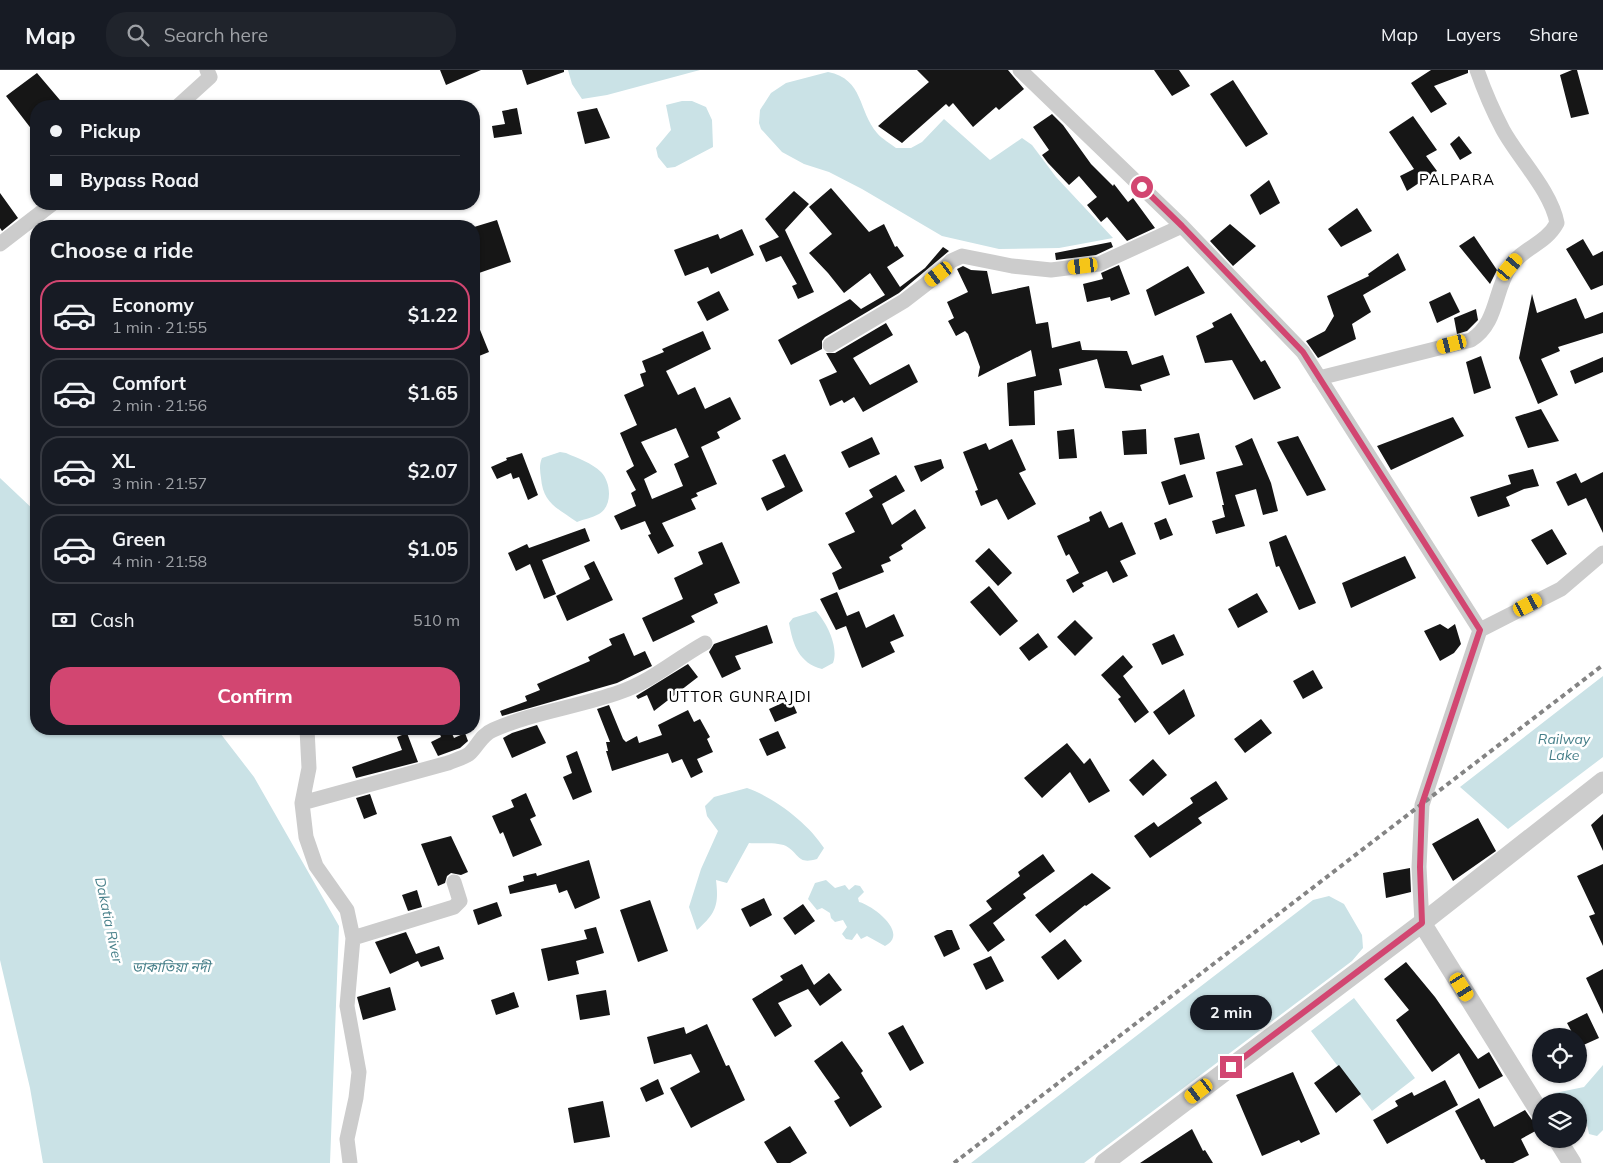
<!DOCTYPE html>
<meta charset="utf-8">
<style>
body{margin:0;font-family:Mulish,"Noto Sans Bengali",sans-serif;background:#20242c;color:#f1f3f6;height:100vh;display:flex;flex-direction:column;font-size:19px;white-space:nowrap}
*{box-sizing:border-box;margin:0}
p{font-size:16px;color:#9ea1a6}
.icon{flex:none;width:28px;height:28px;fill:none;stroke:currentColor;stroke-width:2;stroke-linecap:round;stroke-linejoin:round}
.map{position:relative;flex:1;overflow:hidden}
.sheet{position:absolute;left:30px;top:150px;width:450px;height:515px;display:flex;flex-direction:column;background:#171b24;border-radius:20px;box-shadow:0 1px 4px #0004}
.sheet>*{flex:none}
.hud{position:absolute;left:30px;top:30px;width:450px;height:110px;border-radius:20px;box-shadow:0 1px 4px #0004;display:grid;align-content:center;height:110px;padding:0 20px;background:#171b24}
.tools{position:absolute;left:1532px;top:958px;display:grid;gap:10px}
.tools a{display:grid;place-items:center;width:55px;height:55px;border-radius:50%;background:#171b24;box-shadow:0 1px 4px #0004;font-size:25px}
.end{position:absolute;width:22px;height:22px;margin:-11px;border:6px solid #d24671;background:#fff;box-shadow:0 0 0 2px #fff}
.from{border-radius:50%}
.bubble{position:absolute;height:35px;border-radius:18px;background:#171b24;box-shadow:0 1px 4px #0004;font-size:16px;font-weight:700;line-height:35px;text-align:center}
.car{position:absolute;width:15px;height:30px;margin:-15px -8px;border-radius:6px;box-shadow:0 0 4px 1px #0007;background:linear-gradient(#f5c518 24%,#345 0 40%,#f5c518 0 76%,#345 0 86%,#f5c518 0)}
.hud b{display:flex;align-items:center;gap:18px;height:48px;font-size:19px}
.hud b+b{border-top:1px solid #363941}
.hud i{width:12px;height:12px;background:#f1f3f6}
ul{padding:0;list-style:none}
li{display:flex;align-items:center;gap:15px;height:70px;margin:0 10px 8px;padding:0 10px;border:2px solid #363941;border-radius:20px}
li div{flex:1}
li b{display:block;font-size:19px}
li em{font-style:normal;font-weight:700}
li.active{border-color:#d24671}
li>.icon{width:45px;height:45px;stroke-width:1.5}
h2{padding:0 20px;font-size:22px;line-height:60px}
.pay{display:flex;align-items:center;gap:12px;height:55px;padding:0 20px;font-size:19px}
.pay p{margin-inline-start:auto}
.primary-button{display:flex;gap:10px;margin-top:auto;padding:10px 20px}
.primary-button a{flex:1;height:58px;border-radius:20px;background:#d24671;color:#fff;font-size:20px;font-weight:700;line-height:58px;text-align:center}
header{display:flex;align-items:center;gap:30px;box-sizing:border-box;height:70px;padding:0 25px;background:#171b24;border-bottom:1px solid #363941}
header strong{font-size:24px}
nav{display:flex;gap:28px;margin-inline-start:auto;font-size:18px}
.search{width:350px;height:45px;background:#20242c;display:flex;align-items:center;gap:12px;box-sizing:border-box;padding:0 18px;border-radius:20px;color:#9ea1a6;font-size:19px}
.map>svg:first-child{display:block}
.water{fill:#cae2e6}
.building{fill:#161616;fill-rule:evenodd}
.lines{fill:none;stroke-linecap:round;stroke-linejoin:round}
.minor{stroke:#ccc;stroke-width:15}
.tertiary{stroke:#ccc;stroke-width:19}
.rail{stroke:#848484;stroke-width:4;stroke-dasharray:5 4;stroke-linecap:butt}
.route{stroke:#d24671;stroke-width:6}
.labels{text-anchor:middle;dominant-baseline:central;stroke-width:5;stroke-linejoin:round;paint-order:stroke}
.water-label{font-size:14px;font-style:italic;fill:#467f89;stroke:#fff}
.quarter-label{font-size:15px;letter-spacing:1px;fill:#000;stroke:#fff}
</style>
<header>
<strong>Map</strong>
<div class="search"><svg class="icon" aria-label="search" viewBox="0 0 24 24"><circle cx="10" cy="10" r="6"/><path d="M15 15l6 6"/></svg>Search here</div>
<nav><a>Map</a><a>Layers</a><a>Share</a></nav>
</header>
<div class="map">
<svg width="1603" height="1093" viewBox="0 0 1603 1093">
<rect width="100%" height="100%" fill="#fff"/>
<path class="water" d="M568,0H700L607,25L582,29L572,14Z
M828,2C864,9 858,41 877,63C882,69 890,73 896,78H911L922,72L944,49L990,90L1022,68L1032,75L1056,107L1113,168L1059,178L999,179L942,166L862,119L829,102L804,94L782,82L761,59L759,53L760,40L771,23L786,13Z
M682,31H692L706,37L712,50L713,77L675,97L667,98L658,87L656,78L671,60L666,35Z
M560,382L566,383C577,388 592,393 601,402C611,412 613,436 599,444C592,448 584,449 577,452C557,438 543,433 541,408C540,401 539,395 542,388Z
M0,408L36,442V659H217L254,707L339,856L330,1093H43L30,1018L0,890Z
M816,541C827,553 839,577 833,593L822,599C799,593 793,575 789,553L793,548Z
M1603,606V687L1508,759L1460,717Z
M747,718C774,727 809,754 824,778L817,789C797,795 800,784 786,776C777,772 759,774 749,773L727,813L716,810C719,835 716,843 697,860L689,837L701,799L718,761L707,746L705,736L714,727Z
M826,810L835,818L845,815L849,820L855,815L860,816L864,822L858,828L859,832C872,835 910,863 885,876L867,866L861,869L857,863L852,870L846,869L842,864L847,857L843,850L835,852L831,848L830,843L822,838L817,840L808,829L815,813Z
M1329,826L1344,834L1362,865L1363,878L1352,891L1084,1093H971L1313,830Z
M1354,928L1415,1008L1372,1041L1311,961Z
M1603,995V1060L1597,1066L1589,1064L1587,1054L1579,1049V1031H1557L1555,1023L1584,1017Z"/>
<path class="building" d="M440,0H481L446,15Z
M522,0H564V2L527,15Z
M917,0H1008L1024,19L999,40L996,37L973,57L953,33L949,37L946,34L902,73L878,56L929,12Z
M1154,0H1179L1190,16L1172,26Z
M1431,0H1468V3L1434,16L1447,34L1431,43L1411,13Z
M1572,0H1577L1589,44L1571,48L1560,5Z
M37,3L65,36H36V65L6,26Z
M1233,10L1268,64L1246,77L1210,24Z
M517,38L522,64L494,68L492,56L505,54L502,41Z
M597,38L610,68L585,74L577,42Z
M1052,44L1063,55L1091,94L1113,116L1114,114L1128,132L1133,128L1155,158L1127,171L1107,147L1101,152L1087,135L1097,127L1079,106L1069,115L1048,93L1042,85L1049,80L1033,57Z
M1413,46L1437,80L1426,86L1437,101L1407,121L1400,106L1414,99L1389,62Z
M1459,66L1472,83L1460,90L1450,74Z
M1269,110L1280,133L1260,145L1250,125Z
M831,118L869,162L884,154L895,177L897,176L904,186L887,197L900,217L925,198L943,177L949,181L899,223L825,267L822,271V279L791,295L778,270L850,229L861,239L885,225L870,203L844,223L828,203L809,183L832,164L809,137Z
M794,121L809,134L785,160L814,222L798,229L792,216L797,214L781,186L766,192L759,176L779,167L765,149Z
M0,123L18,148L2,161L0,158Z
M1357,138L1372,161L1341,177L1328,159Z
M497,150L511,192L479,203L474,182V157Z
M1230,154L1256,176L1233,196L1210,171Z
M742,159L754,185L711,204L708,197L685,206L674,180L718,164L720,169Z
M1474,166L1497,200L1490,214L1459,176Z
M1583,169L1593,186L1603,181V215L1591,220L1566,179Z
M1111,172L1113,177L1096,185L1056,190L1055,183Z
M1398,183L1406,200L1363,225L1371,242L1352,254L1356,269L1318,288L1306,271L1325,261L1334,246L1327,226L1369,206L1368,204Z
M1119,195L1130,224L1111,231L1110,227L1087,232L1083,214L1103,209L1101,203Z
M963,196L971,200L987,201L992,224L1029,216L1036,254L1048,252L1052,278L1080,271L1082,280L1127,281L1132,295L1163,285L1170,305L1140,315L1142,321L1105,318L1097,289L1059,299L1062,315L1034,321L1035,355L1009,356L1007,313L1036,306L1031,280L978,307L980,297L968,264L965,261L956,266L948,251L954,248L947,232L968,222L957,199Z
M1188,196L1205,223L1155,246L1146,220Z
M719,221L729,240L707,251L697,232Z
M1450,222L1460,242L1437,253L1429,232Z
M1532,224L1537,243L1576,228L1585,249L1603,242V263L1558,277L1560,281L1541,289L1558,325L1538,334L1519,288Z
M1476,239L1478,250L1467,261L1457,264L1454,248Z
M1231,243L1261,292L1265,290L1281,318L1254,330L1232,290L1205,293L1196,266L1214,257L1212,253Z
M474,245L489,282L474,288Z
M886,253L893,265L853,288L870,315L909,294L918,312L863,342L854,327L844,333L842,330L830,336L819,310L837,302L826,283H835Z
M703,261L711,279L666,301L678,325L695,317L705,339L730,327L741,349L717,362L720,368L701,377L717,414L696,423L698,426L691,429L696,439L662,453L674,476L658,484L648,465L651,464L645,451L621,460L614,446L636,436L631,423L636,420L626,401L634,396L620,363L637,355L624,325L644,316L640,304L646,302L642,291L664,282L662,279ZM676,358L689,387L674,394L683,416L652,429L644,409L657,402L641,372Z
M1481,286L1491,318L1474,324L1466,292Z
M1603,287V302L1575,314L1570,301Z
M1541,339L1559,371L1528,378L1515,347Z
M1453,347L1464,366L1391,400L1377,376Z
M1074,359L1077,388L1059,389L1057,361Z
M1146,359L1147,384L1124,385L1122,361Z
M1199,363L1205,389L1180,395L1174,368Z
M1298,366L1326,420L1307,426L1277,372Z
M872,367L880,384L849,398L841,382Z
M1252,368L1271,413L1278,441L1263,445L1256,419L1235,425L1245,456L1216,464L1212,451L1225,447L1222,435H1224L1216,402L1243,395L1235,376Z
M1012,369L1026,400L1019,403L1036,434L1008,450L997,429L981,436L975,421L978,420L963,382L986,373L989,380Z
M522,383L538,425L528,430L519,407L513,409L511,403L497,409L491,397L507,390L506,388Z
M785,384L803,421L767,441L761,428L785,417L772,390Z
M941,389L944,398L921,412L914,396Z
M1533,399L1539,416L1524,419L1506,427L1510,436L1478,447L1470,427L1511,414L1508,405Z
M1603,402V463L1586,428L1568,436L1556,412L1576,403L1581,413Z
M1185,404L1193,427L1169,435L1161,412Z
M896,405L905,421L882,434L892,455L915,439L926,458L901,475L903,479L889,487L891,491L881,495L884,502L839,520L832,503L842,498L828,474L855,462L845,443L873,427L869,420Z
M1101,441L1109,458L1122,452L1136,484L1120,491L1128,506L1113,513L1107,501L1082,513L1084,516L1073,523L1066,510L1079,503L1069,484L1066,486L1057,466L1090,451L1089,447Z
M1166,448L1173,465L1160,470L1154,453Z
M585,458L590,471L542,490L556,524L544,529L530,494L516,501L508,483L527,474L529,478Z
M1552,459L1567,484L1547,495L1531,470Z
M1286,465L1316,533L1299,540L1279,496L1276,497L1269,472Z
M722,472L740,513L714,524L718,533L691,546L695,552L653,572L642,548L683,529L674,508L703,494L698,482Z
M989,478L1012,503L998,516L975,491Z
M1405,486L1416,508L1351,538L1342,513Z
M594,491L613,530L567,551L556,526L590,509L584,496Z
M989,516L1018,551L1000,566L970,532Z
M837,522L847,546L859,541L866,558L894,544L904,566L890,572L895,582L862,598L846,556L836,560L820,529Z
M1257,523L1268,542L1238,558L1228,539Z
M1075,550L1093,568L1075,586L1057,567Z
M1440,554L1448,559L1455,554L1461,574L1454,583L1440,591L1424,561Z
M767,555L773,573L735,586L741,599L722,608L709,582L714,574Z
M624,563L634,586L645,581L652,596L617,613L502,646L500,641L527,631L525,626L540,620L537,614L590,591L588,587L612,575L609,569Z
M1038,563L1048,577L1029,591L1019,578Z
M1174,564L1184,585L1162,595L1152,574Z
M1123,585L1133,597L1123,606L1149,642L1135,653L1118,629L1121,627L1101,605Z
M688,594L698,607L654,641L647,625L638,629L636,626Z
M1313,600L1323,618L1303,629L1293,611Z
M1184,619L1195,646L1169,665L1153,642Z
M791,629L797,643L775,652L769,639Z
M609,635L623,669L626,672L637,666L639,673L662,665L658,655L688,640L694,652L700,649L710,667L707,669L713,682L697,689L703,702L691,708L682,689L672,693L668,683L612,701L606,681H608L606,672H610L597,639Z
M1261,649L1272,663L1245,683L1234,669Z
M537,655L546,673L512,688L503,668L512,663Z
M438,659H450L454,668L465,663L468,671L460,678L438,686L431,672L441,667Z
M778,661L786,678L767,686L759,669Z
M407,663L418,692L356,708L352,697L402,680L397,667Z
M1067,673L1084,694L1090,688L1110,721L1089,733L1070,702L1042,728L1024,708Z
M577,681L592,722L573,730L563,707L572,703L566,686Z
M1153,689L1167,705L1143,726L1129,710Z
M1216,711L1228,729L1198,748L1202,753L1150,788L1134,766L1154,752L1158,757L1193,733L1190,728Z
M526,723L536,746L530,749L542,775L513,787L503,762L500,764L492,746L514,737L511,730Z
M370,724L377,744L364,749L356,728Z
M1603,744V781L1591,755Z
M1478,748L1496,781L1453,811L1432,774Z
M451,766L468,802L461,805L451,803L447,806L445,813L438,816L421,774Z
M1043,784L1055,801L1023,824L1026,828L993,853L1005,870L988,882L969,855L992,839L986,831L1020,806L1018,802Z
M589,790L600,828L575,839L567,820L559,823L556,814L510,824L508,816L524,811L523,806L536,803L537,806Z
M1603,794V876L1589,846L1595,844L1577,806Z
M1410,798L1411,822L1386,828L1383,803Z
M1092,803L1111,818L1086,836L1085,835L1050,863L1035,845Z
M417,820L422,837L408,841L402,825Z
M764,828L772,845L750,857L741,839Z
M650,830L668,881L638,892L620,840Z
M497,832L502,846L478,855L473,840Z
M803,834L815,851L795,865L783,848Z
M596,857L604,883L576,891L579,904L548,911L541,879L587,869L584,860Z
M947,860H952L960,879L944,887L934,866Z
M406,862L416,884L439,876L444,889L421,897L418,891L390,904L375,872Z
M1065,869L1082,891L1058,910L1041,887Z
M991,886L1004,911L986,920L973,894Z
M1406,892L1435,927L1478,989L1489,982L1503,1006L1479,1019L1459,983L1432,1002L1396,950L1409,940L1384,909Z
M802,894L814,915L829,903L842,920L820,936L808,919L778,933L792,956L775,967L752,929L783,910L780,906Z
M1603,899V944L1586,908Z
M390,917L396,940L363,950L357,927Z
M606,920L610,945L580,950L576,925Z
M514,922L519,937L496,945L491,930Z
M1587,943L1599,968L1579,977V966H1574L1567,953Z
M707,954L726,996L729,995L745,1030L691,1058L670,1018L700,1002L691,984L654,994L647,967L684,957L686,964Z
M903,955L924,993L910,1001L888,963Z
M842,971L863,1001L861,1003L882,1037L850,1057L834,1031L840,1028L814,991Z
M1339,995L1361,1024L1336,1043L1314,1013Z
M1293,1002L1320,1064L1301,1073L1299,1070L1262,1086L1236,1025Z
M658,1009L664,1024L646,1032L640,1018Z
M1445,1010L1458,1035L1387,1074L1373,1050L1398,1036L1395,1031L1412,1022L1414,1026Z
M1479,1028L1494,1057L1525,1040L1532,1050L1540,1055L1541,1058L1521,1069L1529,1085L1513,1093H1486L1484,1089L1481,1090L1455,1041Z
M603,1031L610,1067L574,1073L568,1038Z
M790,1056L807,1083L790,1093H777L764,1072Z
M1192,1059L1203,1081L1205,1080L1213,1093H1140Z"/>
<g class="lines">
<path class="minor" d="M1020,0L1182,156L1303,282L1480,560L1422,735L1419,797L1422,853
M178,36L210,7L207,0
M0,174L52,134
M830,275L904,231L939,204L951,191L962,186L1012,196L1051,200L1099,194L1182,156
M1319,308L1471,270C1498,253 1494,220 1510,197C1523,177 1545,175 1557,153C1551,121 1519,89 1503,60C1493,41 1484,20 1477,0
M1480,560L1561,519L1603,483
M307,659L309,698L302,733L306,767L316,796L347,840L353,868L347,936L359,1002L356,1028L347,1069L350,1093
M302,733L448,693C455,690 463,688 469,684C478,676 481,665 493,660C534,642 578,637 620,622C652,611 676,589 705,573
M353,868L454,837L460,831L454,812"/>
<path class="tertiary" d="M1422,853L1541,1044
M1557,1069L1572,1093
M1104,1093L1422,853L1603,711"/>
<path class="rail" d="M954,1093L1603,595"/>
</g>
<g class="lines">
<path class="route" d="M1142,117L1182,156L1303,282L1480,560L1422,734L1420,797L1422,853L1231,997"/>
</g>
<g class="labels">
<g class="water-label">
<text x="1564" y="669">Railway<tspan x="1564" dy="16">Lake</tspan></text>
<text transform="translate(109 850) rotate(78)">Dakatia River</text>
<text x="171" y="897">ডাকাতিয়া নদী</text>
</g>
<g class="quarter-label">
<text x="1457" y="109">PALPARA</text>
<text x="740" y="626">UTTOR GUNRAJDI</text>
</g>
</g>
</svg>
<div class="tools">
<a><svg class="icon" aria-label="locate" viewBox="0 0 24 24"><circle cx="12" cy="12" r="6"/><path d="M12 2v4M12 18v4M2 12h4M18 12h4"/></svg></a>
<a><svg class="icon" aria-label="layers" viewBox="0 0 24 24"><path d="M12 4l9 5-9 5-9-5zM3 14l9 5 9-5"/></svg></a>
</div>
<i class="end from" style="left:1142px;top:117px"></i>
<i class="end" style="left:1231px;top:997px"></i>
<div class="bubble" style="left:1190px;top:925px;width:82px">2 min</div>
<i class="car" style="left:1083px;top:196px;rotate:263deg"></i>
<i class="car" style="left:1510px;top:197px;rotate:40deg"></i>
<i class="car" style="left:939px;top:204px;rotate:233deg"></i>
<i class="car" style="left:1452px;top:274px;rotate:256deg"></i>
<i class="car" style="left:1528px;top:535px;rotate:63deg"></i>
<i class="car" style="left:1462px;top:917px;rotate:148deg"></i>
<i class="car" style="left:1199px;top:1021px;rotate:233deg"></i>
<div class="hud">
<b><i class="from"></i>Pickup</b>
<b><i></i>Bypass Road</b>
</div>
<section class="sheet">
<h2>Choose a ride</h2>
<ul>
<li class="active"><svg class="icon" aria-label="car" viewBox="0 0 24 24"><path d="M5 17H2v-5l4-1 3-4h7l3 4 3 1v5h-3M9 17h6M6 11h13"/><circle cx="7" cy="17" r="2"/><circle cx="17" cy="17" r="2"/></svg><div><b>Economy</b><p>1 min · 21:55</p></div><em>$1.22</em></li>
<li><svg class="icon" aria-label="car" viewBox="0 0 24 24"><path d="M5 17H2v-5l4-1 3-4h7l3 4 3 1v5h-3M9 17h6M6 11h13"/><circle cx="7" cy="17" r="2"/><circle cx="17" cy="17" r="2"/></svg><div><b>Comfort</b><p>2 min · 21:56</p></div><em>$1.65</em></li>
<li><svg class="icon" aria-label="car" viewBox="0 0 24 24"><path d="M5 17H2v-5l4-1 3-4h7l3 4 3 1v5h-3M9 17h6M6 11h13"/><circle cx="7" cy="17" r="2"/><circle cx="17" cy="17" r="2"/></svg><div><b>XL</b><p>3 min · 21:57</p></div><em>$2.07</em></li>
<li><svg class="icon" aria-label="car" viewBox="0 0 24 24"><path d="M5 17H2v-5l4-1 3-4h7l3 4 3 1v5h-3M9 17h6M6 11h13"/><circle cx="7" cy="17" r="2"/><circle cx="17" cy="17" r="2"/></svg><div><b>Green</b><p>4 min · 21:58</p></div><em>$1.05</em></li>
</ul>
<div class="pay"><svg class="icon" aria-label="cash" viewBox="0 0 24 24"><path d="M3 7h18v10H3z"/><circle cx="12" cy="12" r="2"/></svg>Cash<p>510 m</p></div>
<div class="primary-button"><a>Confirm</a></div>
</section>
</div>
